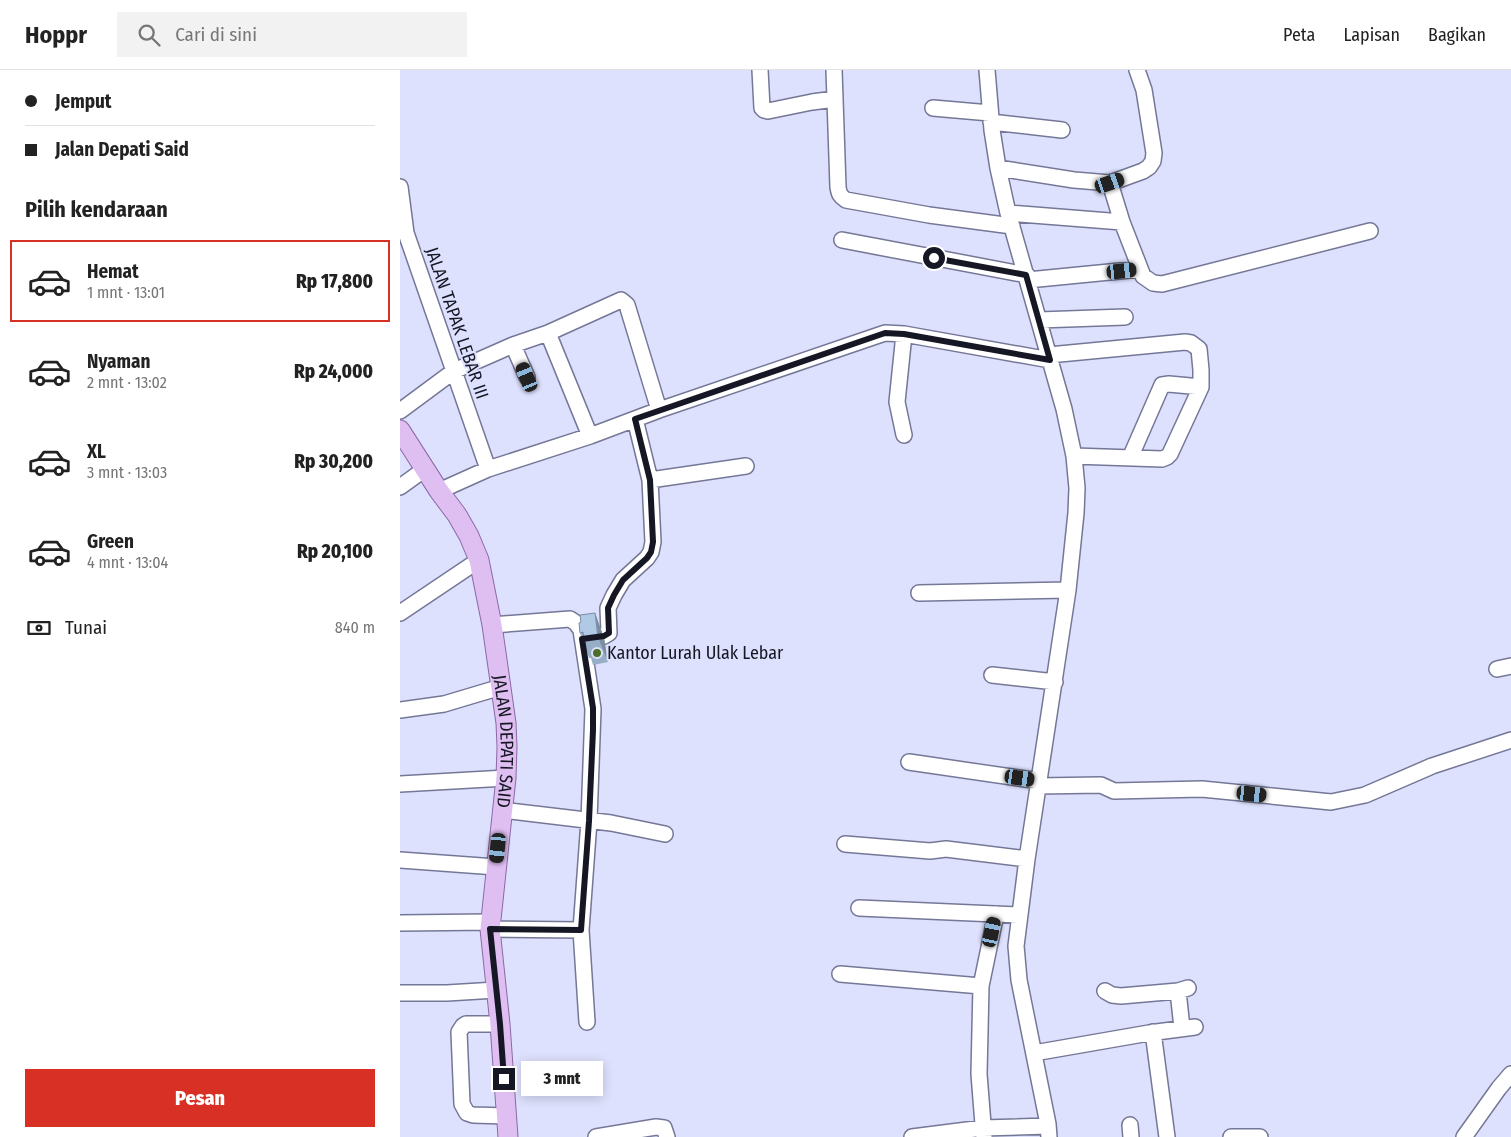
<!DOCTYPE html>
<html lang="id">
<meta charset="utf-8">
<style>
body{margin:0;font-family:"Fira Sans Condensed",sans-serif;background:#f2f2f2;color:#222;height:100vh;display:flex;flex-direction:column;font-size:19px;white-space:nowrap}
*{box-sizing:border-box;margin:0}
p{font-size:16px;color:#767676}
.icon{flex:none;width:28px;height:28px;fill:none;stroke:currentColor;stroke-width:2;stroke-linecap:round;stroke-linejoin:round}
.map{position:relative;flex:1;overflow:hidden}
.panel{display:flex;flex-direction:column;background:#fff;width:400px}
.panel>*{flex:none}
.top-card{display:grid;align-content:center;height:110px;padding:0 25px;background:#fff}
.end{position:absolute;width:22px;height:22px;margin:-11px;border:6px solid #161724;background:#fff;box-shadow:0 0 0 2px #fff}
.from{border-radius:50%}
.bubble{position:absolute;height:35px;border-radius:0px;background:#fff;box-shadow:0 2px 12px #0003;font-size:16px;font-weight:800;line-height:35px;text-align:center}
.car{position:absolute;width:15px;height:30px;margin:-15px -8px;border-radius:6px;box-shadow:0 0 4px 1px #0007;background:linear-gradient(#222 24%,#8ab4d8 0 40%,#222 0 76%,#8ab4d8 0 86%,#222 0)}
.top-card b{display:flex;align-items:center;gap:18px;height:48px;font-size:19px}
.top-card b+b{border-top:1px solid #e0e0e0}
.top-card i{width:12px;height:12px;background:#222}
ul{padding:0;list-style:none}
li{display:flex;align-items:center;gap:15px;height:82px;margin:0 10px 8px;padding:0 15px;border:2px solid transparent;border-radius:0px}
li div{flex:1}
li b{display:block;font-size:19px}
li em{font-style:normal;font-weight:800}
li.current{border-color:#d93025}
li>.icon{width:45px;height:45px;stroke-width:1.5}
h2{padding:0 25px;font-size:22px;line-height:60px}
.pay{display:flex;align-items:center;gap:12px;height:55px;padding:0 25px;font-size:19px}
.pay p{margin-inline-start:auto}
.action{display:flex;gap:10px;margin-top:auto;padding:10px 25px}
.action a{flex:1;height:58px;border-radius:0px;background:#d93025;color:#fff;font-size:20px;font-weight:800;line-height:58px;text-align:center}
header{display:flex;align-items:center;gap:30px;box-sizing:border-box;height:70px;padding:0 25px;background:#fff;border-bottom:1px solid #e0e0e0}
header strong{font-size:24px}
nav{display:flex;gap:28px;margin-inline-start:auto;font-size:18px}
.search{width:350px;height:45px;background:#f2f2f2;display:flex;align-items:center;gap:12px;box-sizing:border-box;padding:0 18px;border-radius:0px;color:#767676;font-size:19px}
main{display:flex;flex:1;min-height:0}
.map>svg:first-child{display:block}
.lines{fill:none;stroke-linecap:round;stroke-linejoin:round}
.minor-casing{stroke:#747796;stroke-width:18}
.major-casing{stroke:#8a69a5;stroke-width:21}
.minor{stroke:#fff;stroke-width:15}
.major{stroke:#dfbff2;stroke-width:19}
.wall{fill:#97aec6}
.shaded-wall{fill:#7b8da1}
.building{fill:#b0cae6;stroke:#7b8da1}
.route{stroke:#161724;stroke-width:6}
.poi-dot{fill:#4c6e26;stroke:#dee1fd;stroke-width:2}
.labels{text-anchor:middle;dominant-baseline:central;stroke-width:4;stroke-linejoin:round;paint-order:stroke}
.street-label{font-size:18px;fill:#161724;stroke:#dee1fd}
.poi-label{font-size:18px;fill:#161724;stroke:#dee1fd;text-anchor:start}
</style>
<header>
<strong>Hoppr</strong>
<div class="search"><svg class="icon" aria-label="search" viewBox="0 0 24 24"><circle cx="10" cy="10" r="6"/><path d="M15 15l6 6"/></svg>Cari di sini</div>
<nav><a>Peta</a><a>Lapisan</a><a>Bagikan</a></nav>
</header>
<main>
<section class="panel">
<div class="top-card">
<b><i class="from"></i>Jemput</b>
<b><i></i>Jalan Depati Said</b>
</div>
<h2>Pilih kendaraan</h2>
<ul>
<li class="current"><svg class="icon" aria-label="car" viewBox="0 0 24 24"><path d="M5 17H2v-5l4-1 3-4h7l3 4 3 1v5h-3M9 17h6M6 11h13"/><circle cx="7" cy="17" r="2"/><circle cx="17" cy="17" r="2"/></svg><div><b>Hemat</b><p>1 mnt · 13:01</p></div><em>Rp 17,800</em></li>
<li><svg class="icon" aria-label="car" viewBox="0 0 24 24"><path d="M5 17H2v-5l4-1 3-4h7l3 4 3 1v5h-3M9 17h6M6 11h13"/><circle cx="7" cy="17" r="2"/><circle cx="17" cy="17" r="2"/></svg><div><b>Nyaman</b><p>2 mnt · 13:02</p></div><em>Rp 24,000</em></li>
<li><svg class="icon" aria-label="car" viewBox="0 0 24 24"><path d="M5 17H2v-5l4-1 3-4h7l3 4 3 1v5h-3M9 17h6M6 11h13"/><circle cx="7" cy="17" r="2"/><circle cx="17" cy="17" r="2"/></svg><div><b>XL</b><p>3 mnt · 13:03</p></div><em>Rp 30,200</em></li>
<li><svg class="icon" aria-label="car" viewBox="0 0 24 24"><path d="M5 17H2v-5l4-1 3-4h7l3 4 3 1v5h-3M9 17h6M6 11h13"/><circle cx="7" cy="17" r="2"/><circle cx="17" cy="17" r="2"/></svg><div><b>Green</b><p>4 mnt · 13:04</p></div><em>Rp 20,100</em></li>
</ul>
<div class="pay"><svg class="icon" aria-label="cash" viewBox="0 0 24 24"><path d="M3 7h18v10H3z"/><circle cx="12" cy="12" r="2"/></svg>Tunai<p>840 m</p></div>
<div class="action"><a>Pesan</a></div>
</section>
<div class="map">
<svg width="1111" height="1067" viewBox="0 0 1111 1067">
<rect width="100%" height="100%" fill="#dee1fd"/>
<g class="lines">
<g class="minor-casing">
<path id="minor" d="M360,0L362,38L364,40L368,41L412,32L435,29
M434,0L438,117C439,124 440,126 446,130L529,145L612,156
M587,0L592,60L598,98L608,143L664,339L674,386L677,418L676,443L668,520L627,789L616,876L619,910L648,1054L649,1067
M533,38L590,43
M591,52L662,60
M598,98L674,110L710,113L743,101L749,97L753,91L754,83L744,20L737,0
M710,113L722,152L743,206L753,213L762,214L970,161
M0,117L6,163L88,399
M608,143L722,152
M442,170L627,205
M628,210L740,199
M639,250L725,247
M148,263L190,366
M113,275L127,307
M649,285L785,272L791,273L799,279L801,300V317L770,384L767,387L762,389L674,386
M0,341L54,301L113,275L148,263L221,230L227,235L259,340
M504,365L497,332L504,264
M730,388L762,315L769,314L801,317
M250,410L346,396
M0,417L25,399
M39,421L88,399L190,366L259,340L485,263L504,264L650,290
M519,523L668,520
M0,543L79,490
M92,555L170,549L176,553L181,560L193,639L189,751L181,860L187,952
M183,569L204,566L209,563L208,538L214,525L223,510L247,488L251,482L253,472L250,410L235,349
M1097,599L1111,596
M592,605L655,612
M0,640L44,634L101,617
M509,692L639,711
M0,714L106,708
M638,716L701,715L714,721L802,719L931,732L965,725L1032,696L1111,670
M102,740L211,753L265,764
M445,774L530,781L546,779L627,789
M0,790L96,797
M459,838L620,845
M0,853L90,852
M90,859L181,860
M440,904L581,916
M705,921L712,925L721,926L778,921L788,918
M778,921L782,958
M0,923H47L96,920
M100,954H66L63,956L59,962L62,1034L67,1043L73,1045L106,1046
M753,962L767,1067
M634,983L749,963L795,957
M730,1055L731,1067
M196,1067L256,1057L264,1058L267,1067
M512,1067L583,1058L648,1056
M584,1067L579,1004L581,916L596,844
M831,1067H860
M1064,1067L1099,1018L1111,1004"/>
</g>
<g class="major-casing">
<g id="major">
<path id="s1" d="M0,360L39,421L57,445L69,466L79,490L92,555L106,653L107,677L106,708L90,859L100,954L108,1067"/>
</g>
</g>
<use href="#minor" class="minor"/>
<use href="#major" class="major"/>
</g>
<path class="wall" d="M195,543L204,568L208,592L193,595L191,588H189L180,563L181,552Z"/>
<path class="shaded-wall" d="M195,543L204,568L208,592L198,567Z"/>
<path class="building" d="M195,543L198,567L184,569L183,562L180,563L179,553L181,552L180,545Z"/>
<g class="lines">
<path class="route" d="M104,1009L100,954L90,859L181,860L189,751L193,660V638L182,569L204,566L209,563L208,538L214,525L223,510L247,488L251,482L253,472L250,410L235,349L485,263L504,264L650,290L626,205L534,188"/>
</g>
<circle class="poi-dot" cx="197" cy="583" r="5"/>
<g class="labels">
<g class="street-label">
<text transform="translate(57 253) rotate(71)">JALAN TAPAK LEBAR III</text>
<text stroke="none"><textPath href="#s1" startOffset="336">JALAN DEPATI SAID</textPath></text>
</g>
<g class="poi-label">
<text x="207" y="583">Kantor Lurah Ulak Lebar</text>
</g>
</g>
</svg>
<i class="end from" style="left:534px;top:188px"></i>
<i class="end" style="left:104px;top:1009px"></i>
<div class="bubble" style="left:121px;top:991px;width:82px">3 mnt</div>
<i class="car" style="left:710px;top:113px;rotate:71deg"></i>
<i class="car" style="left:722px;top:201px;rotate:84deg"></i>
<i class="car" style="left:127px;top:307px;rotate:337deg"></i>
<i class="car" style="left:620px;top:708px;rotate:98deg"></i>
<i class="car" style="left:852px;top:724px;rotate:96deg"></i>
<i class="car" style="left:98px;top:778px;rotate:186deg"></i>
<i class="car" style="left:592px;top:862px;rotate:12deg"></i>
</div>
</main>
